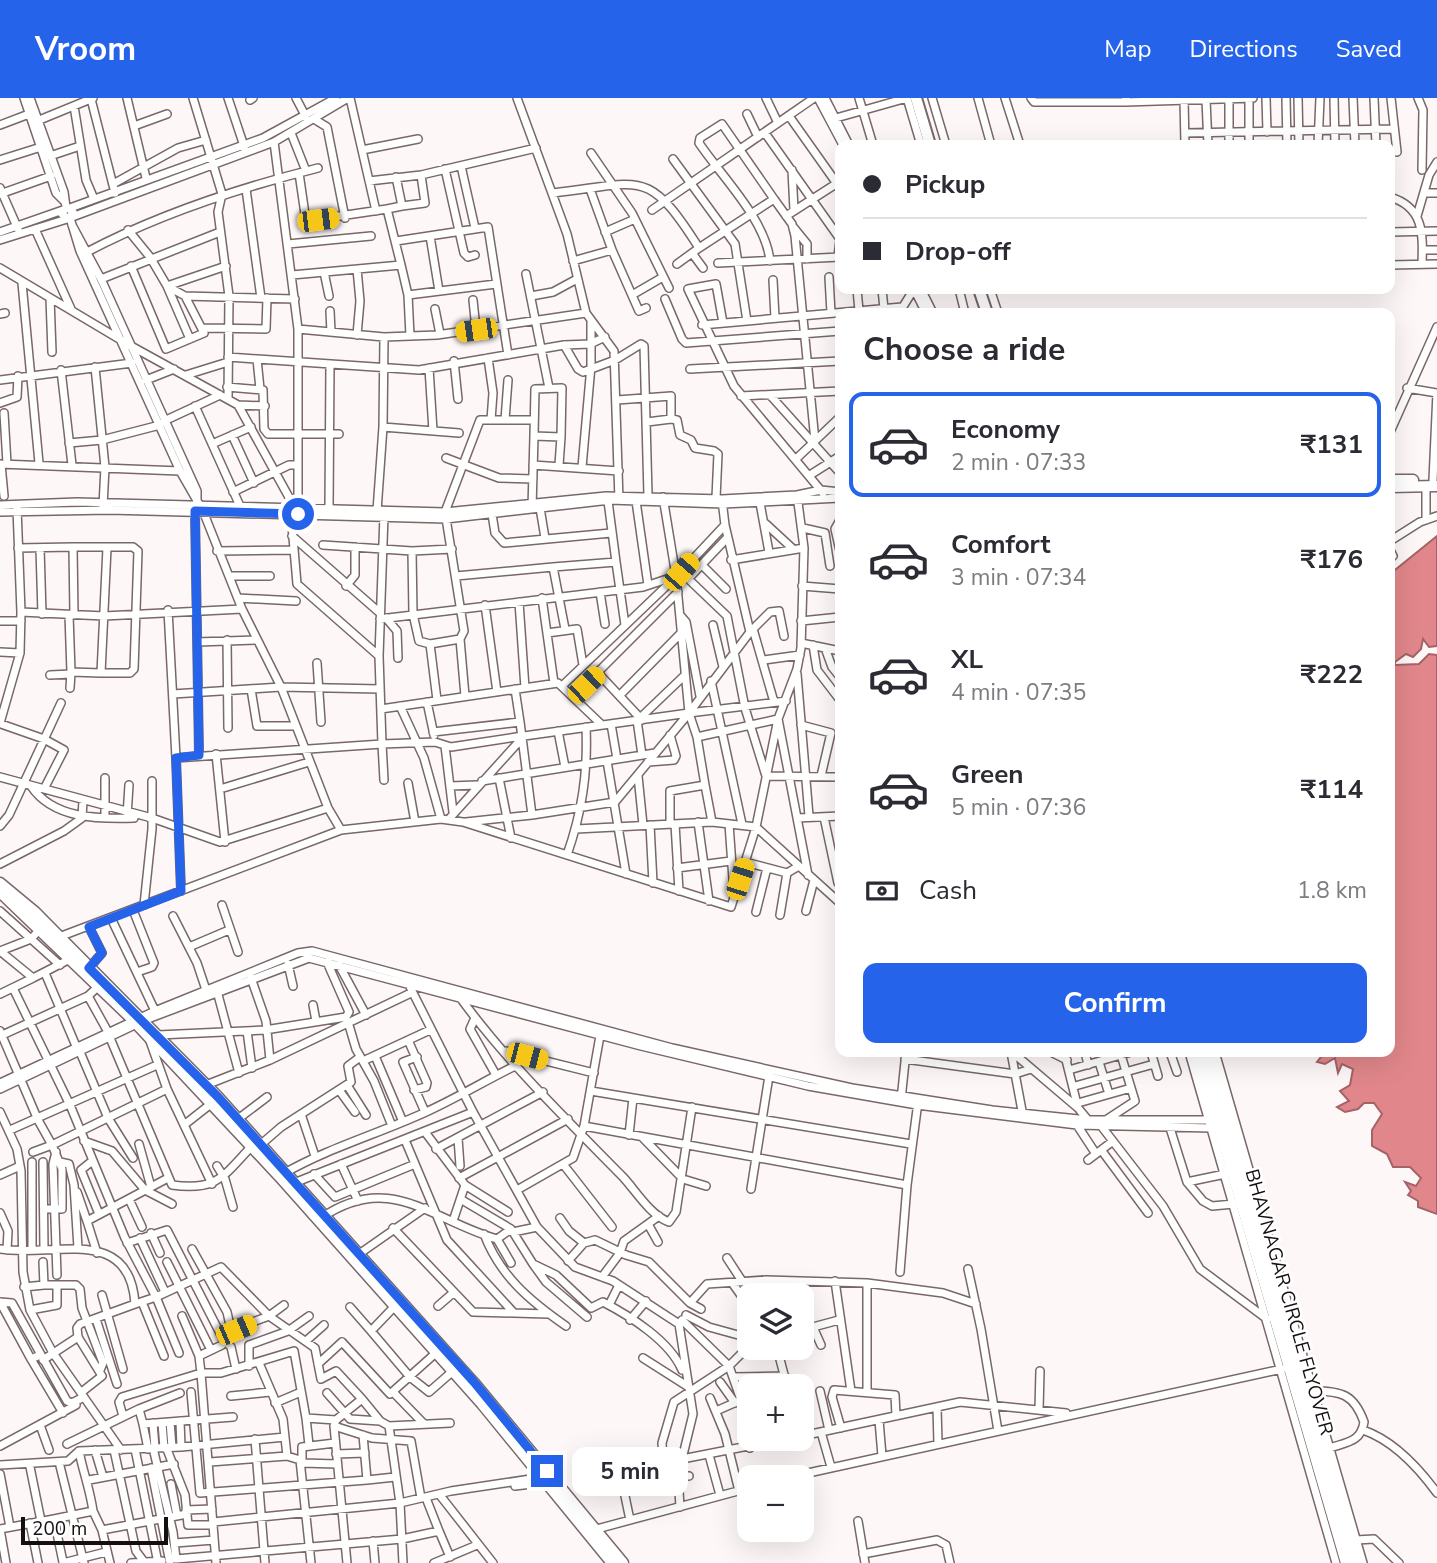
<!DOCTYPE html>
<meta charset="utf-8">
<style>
body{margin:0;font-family:"Nunito Sans",sans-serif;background:#f2f2f3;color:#2b2b33;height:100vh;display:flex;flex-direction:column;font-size:26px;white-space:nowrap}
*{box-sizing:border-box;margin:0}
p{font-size:23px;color:#7c7c81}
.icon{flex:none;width:38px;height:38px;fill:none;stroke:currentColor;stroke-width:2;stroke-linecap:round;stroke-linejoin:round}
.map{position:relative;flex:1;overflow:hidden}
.drawer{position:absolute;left:835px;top:210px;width:560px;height:749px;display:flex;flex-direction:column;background:#fff;border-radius:14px;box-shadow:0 7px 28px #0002}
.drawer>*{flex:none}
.banner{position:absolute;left:835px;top:42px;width:560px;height:154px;border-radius:14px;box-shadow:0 7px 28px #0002;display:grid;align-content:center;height:154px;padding:0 28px;background:#fff}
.fabs{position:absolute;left:737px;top:1185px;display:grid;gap:14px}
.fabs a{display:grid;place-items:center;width:77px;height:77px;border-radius:14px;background:#fff;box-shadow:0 7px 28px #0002;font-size:35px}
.scale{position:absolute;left:21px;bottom:18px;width:147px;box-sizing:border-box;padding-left:7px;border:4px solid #150f0f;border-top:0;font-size:19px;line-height:24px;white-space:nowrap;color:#150f0f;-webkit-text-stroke:5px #fff;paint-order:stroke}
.end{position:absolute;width:32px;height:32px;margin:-16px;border:9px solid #2563eb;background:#fff;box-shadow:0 0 0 4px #fff}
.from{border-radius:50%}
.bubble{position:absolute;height:49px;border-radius:14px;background:#fff;box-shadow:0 7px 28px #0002;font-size:23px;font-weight:700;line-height:49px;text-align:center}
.car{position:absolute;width:21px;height:42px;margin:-21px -10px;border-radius:9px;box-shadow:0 0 5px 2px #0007;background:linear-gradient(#f5c518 24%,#345 0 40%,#f5c518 0 76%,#345 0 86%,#f5c518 0)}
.banner b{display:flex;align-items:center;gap:24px;height:66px;font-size:26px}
.banner b+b{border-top:2px solid #e1e1e2}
.banner i{width:18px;height:18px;background:#2b2b33}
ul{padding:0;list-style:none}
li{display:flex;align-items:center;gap:21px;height:105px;margin:0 14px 10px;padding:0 14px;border:4px solid transparent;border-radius:14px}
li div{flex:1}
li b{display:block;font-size:26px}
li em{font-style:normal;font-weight:700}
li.active{border-color:#2563eb}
li>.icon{width:63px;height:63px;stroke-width:1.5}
h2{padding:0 28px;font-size:32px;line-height:84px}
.pay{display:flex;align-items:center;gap:18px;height:77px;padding:0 28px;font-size:26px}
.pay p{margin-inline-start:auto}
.cta{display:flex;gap:14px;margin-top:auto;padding:14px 28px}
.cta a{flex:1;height:80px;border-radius:14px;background:#2563eb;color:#fff;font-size:28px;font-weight:700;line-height:80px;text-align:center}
header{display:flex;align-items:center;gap:42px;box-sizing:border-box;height:98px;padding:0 35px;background:#2563eb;color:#fff}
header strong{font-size:33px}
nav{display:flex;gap:38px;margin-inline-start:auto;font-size:24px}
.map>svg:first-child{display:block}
.water{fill:#e1878b;stroke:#a46366;stroke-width:2}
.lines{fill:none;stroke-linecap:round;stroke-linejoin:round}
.minor-casing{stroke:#786868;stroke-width:10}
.major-casing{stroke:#786868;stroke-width:13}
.highway-casing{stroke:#786868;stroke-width:14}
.minor{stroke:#fff;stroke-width:7}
.major{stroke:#fff;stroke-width:10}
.highway{stroke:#fff;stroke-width:10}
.route{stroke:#2563eb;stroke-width:9}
.labels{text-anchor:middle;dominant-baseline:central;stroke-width:5;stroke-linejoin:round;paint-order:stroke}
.street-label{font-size:19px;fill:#150f0f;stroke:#fff}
</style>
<header>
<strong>Vroom</strong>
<nav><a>Map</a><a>Directions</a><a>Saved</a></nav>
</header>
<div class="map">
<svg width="1437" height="1465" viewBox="0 0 1437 1465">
<rect width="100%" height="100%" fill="#fef7f7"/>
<path class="water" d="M1437,438V548L1429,549L1423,541L1421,551L1413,559L1406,556L1395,564V567L1419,566L1429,556L1437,557V1116L1418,1109V1103L1408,1097L1411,1093L1405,1084L1416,1088L1421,1080L1410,1069H1393L1387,1056L1372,1048V1032L1382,1016L1374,1005H1364L1358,1011L1345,1014L1337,1009L1349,1003L1340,993L1350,987L1353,971L1342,966L1338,975L1335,960L1325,966L1317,964L1325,954H1390V476Z"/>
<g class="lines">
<g class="minor-casing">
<path id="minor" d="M24,0L56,95L64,103
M30,0L64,94L66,109L73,114L69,121L62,116L66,109
M127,0L146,80
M193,0L222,96L218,114L229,198L228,301
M228,0L245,51
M296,0L307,21
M350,0L376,113
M517,0L567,136L586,215L614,253L619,402
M766,0L778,25
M818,0L843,47
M825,0L849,47
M859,0L873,47
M907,0L921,47
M932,0L946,47
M978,0L991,47
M1005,0L1020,47
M1031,0L1034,4H1125
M1126,0L1125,4L1253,0
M1266,0L1267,34
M1286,0L1287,47
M1298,0L1299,47
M1334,0L1335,47
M1353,0L1355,47
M1374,0L1376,47
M1391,0L1397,54
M1418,0L1423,12L1422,72
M91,1L115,95
M250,2L253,0
M1184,2L1185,47
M1206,2L1208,47
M74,8L86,82L94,101
M747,16L758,39
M789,18L840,90
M836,20L907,0
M314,21L327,29L345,120
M37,23L93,0
M0,27L29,16
M134,28L167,16
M291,35L306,73
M765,35L840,141
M1185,35L1394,31
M274,44L298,231V409
M1229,47V0
M1249,47V0
M1318,47L1320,0
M362,52L418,41
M591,55L632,115L669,190
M50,58L80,48
M673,61L735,146L747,223
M0,62L41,49
M461,68L475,130
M445,71L464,155L468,159L475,157
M792,72L794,112
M369,83L421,77L536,50
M113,86L178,50L206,42
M0,90L18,131
M246,91L261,200
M553,95C642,85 647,68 699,150L677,166
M1425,95H1437
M0,96L51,78
M1390,99C1424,109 1423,136 1422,166
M774,101L792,126L795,138L815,343
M402,108L425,105L421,77
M70,110L263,40L336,0
M387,111L402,108L396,79
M652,112L814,0
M786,118L839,84
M1417,118L1429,77L1437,64
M72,119L274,44L348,0
M70,120L80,153L180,373L203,413L242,511L281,589L328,710L341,732
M72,127L101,181L197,393V402
M794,130L807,146V161
M35,131L71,211
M128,132L150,159L167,188L226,168
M0,134L63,112
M605,134L635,121
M1390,134L1437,133
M430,138L439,193
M0,142L67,121
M396,143L488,129L508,257
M288,146L371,138
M699,150L774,101L722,26L700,40L699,45C722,79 766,122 770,163
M612,152L639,213L646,210
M1423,152H1437
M87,154C159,116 239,90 318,70
M692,155L703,170
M838,159L840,142
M573,163L612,152L590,91
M718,165L840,159
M401,167L408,197L496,186
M1390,167L1437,166
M131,168L166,251L204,235L185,198
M0,170L131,248L238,307L296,412
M357,171L360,203L357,237
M324,174L329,198
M526,176L549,290
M292,177L401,167L387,111L306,123L299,75
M829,179L831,215
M101,181L220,134
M773,182L775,220
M22,185L39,365
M857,191L859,213
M882,191L884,211
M914,191L926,215
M921,191L933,215
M959,191L965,215
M990,191L998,215
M408,197L410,238
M632,197L663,179
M531,198L553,194L577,181
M50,200L52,254
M665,201L682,241L686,245L840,233
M473,202L476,231
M435,211L440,236
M330,213L331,234
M899,215L914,191
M0,216L5,215
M723,225L716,186L688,191L734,288L823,395
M702,227L902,209
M202,230L266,231L267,200
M298,231L384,239L437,237L586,215
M190,241L167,188L185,198L295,201
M564,247L578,271L583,274L615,262L641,246L644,248L648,397
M228,259L419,272L564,247L590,246L605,239
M488,260L493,295L491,322
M257,261L260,291
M454,263L458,301
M95,269L105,369L103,408
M429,270L433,333
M690,271L840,263
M61,272L72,367
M186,277L228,264
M0,282L132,265
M146,282L174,271
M227,289L263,292L264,331L268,336H339
M1407,290L1437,295
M770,297L840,375
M741,298L840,293
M617,302L671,298V321L677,322L680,337L691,342L695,350L714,353L718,356L716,400
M0,305L17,299L18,278
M238,307L265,308
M195,308L240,408
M4,315L7,366
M505,322L508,282
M164,323L220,297
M647,324L671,321
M383,329L459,335
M1390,334L1437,229
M232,337L254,385
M69,345L102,342L160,327
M212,346L251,329
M446,360L499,380L533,381
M796,361L840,319
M0,366L180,373
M1,366L4,398
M533,367L619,373
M559,367L561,339
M582,369L591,268V224
M810,377L840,358
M1433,382L1437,295
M1426,388V422
M233,394L289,367H298
M663,399L676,478
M636,403L648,487
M760,405L769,454
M0,407L77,404L445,414L606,398L722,401L797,397L821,392L840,394
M329,410L330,266
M532,410L534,338L561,339L562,290L535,291L534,338
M540,410L545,440
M195,413L199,657
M377,413L383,329L384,239
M0,414L110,412L446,421L610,402L723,406L840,400
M291,416L297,486L379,558
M492,416L495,435L504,445L611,435
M840,422L835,431L840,453
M766,426L792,450
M725,427L750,534
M803,430L825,435L830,468
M292,438L380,515
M1390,443L1420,424L1437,418
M323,447L412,453L413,516L419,543L430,546L460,541L464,533L445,414L480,322H533
M73,449H133L138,453L134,571L130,575H101
M18,450L73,449L74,517
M40,450L42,516
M1390,452L1393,458L1390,460
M217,453L292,452
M412,453L452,451
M731,462L804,450
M616,464L625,527
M702,467L726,491
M681,474L727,518L745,610L766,678
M229,478H270
M456,478L553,469
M688,481L726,441
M346,488L355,477V449
M802,488L840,491
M600,494L605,526
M238,500L296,503
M542,500L554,585
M519,504L525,590
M485,507L497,594
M168,512L176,660
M21,514L104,518L242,511
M69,517L71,574L101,575L107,450
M680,517L686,524L700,598
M386,520L397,533L398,560
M380,521L643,489L676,478L689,615L524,638L449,721
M0,523H21
M801,523L840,519
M713,527L723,569
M565,531L553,469L616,464L608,403
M753,531L774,604
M547,535L577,531L583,567
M460,541L465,598
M227,542L228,630
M197,544L257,542
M801,545L840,553
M430,546L437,602
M813,547L817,572L840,602
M825,550L832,569L840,579
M0,554L20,555
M764,562L800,557
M317,565L321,624
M598,575L642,622
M797,576L809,718
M50,577L71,576
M711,583L742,726
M562,588L681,474L725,427L722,402
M70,590L71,574
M251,591L257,628H296
M173,596L281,589L380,591
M620,597L681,535
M573,599L678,494
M427,604L434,637
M400,608L424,660L441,721
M381,611L558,585L602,627
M640,620L685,577
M637,622L642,657
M520,624L532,717L615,704L689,615L750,534L770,514L779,513L784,538
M0,625L20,555L21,514L17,410
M1,626L44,641L64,652L44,691
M611,626L617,661
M801,627L831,635L821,678
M558,633L565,669
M433,634L520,624L515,591
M697,639L778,621L808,777
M445,648L453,714
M216,656L225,744
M607,663L626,776
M648,664L674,662L676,658L670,637
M638,678L643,727
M766,678L840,679
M0,679L152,720L220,744L328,710
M105,680V720
M499,680L511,740
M384,682L382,646L435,644L451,649L523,638
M152,683V720
M482,683L655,655
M408,685L415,724
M705,687L712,724
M31,688C53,721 98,721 134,720
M450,688L477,687
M220,691L309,664
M127,718L129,687
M824,719L838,785
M797,720L840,718
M466,724L532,717
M698,724L709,803
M670,726V693L705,687L697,639L689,615L786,603
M675,726L679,793
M729,726L734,795
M650,727L653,785
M0,728L9,717L61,605
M576,731L712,724L756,729L840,805
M567,757C582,714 588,675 586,629
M745,764L787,775
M0,766L64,733L82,720L83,702
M677,770L731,763
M181,793L176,660L382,646L379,558L384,417
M144,807L152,731V720H150
M222,807L238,854
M133,812L154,865L152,869L137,874
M0,813L60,867
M806,813L814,782
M756,814L767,770
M780,817L787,775L799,768
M173,818L197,865L206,892
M111,820L155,913
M89,829L102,855L89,870
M59,839L341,732L441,721L463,724L731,809L756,729L778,621L797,571L801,550L804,450L797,397
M189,849L229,832
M0,853L33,880L70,861
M0,853L31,841L41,830
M288,866L293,888
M339,867L366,917
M45,875L76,948
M251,880L266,923L270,962
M406,881L473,1014L537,1129L575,1169L613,1183L679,1226L693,1316L682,1361
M13,890L70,1007L125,1140L156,1199L135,1206
M217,893L239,975
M0,896L33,880
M88,898L108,934
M459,898C505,962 568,1023 623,1079C636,1093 650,1117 669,1124L676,1114L692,1009
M313,907L316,923
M475,920L470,931L496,977
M348,924L356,951L374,983L392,1028
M0,933L38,1022L52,1047L167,991
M247,933L252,970
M158,937L265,932L346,919L349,914L327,864
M0,938L88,898L101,886
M110,940L172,1087C218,1093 222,1079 252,1048
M408,942L427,985L426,989L414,992
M150,943L167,991L212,1086
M506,953L594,975
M80,954L108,1020L133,1060
M1011,954L1023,1018
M1012,954L1078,1010L1088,1022
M1051,954L1067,962
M1064,954L1078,1010
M1085,954L1088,967
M1151,954L1158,978
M1170,954L1177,974
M1189,954L1336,1465
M1215,954L1363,1465
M375,958L403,1024
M417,959L403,964L425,1014
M905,961L1015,976L1031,971
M363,963L430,932
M1099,964L1109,996
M1069,972L1131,954
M0,985L155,913L298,855L312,853L672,950L852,990L992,1012L1088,1022H1209
M206,987L270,962L411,895
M347,987L366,1017
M1075,988L1154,966
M0,991L145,922L309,860L641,948L808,988L917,1007L1077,1027L1212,1030
M339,992L355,1014
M591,993L633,1000
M901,1002L906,954
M1078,1005L1131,990
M0,1014L17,1051L21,1073L23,1174L30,1212L53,1255L121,1352
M301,1016L315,1058
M238,1021L267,999
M1106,1022L1135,1003L1121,957
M184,1027L212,1005
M1077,1027L1096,1056
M584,1028L907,1087
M1102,1029L1163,1108L1200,1171L1267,1221
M1170,1030L1187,1084L1203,1103L1212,1108L1234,1106
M10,1032L157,967
M425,1034L465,1087L508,1114
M629,1037L633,1000L911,1046
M458,1040L460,1068
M643,1040L683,1081L706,1088
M405,1042L447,1142L514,1215L548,1216
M84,1043L112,1053L145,1092L172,1106
M139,1046L151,1089
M258,1049L281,1029L351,984L348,968L360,959
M436,1051L543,994
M1102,1053L1148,1115
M33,1054L52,1047L62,1071V1111H45
M56,1054L53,1066L57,1177
M1088,1062L1113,1043
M43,1064L44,1151
M60,1064L69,1066L74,1087L78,1150
M91,1064L81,1072L99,1116
M341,1066L358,1103
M563,1066L612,1129
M217,1068L225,1081L233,1109
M283,1076C328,1050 378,1036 426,1014C457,1000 486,982 517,967
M314,1076L335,1099L415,1066
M0,1077L20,1068
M459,1080L568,1021
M1187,1084L1225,1076
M294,1085L473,1014
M751,1091L769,978
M517,1092L573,1060L584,1028L601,932
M77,1094L87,1123
M129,1101L142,1129
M462,1102L511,1131L533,1166L556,1177L591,1210L603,1204C630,1218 670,1243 682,1272
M0,1115L8,1133L7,1152
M321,1120C391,1072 432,1123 497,1141L511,1131
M560,1120L569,1133L584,1145
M453,1123L465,1087
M648,1126L658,1144
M393,1130L473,1214L514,1215
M513,1134L537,1129
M151,1135L160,1155
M484,1136C500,1178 530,1203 566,1228
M140,1140L165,1194
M497,1141L511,1165
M127,1145L167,1132L224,1243L222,1247L199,1258
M0,1151C51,1160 130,1125 135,1206L80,1226L77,1230L78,1239L43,1262
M32,1151V1064
M192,1151L227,1214L231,1232L269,1218L284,1207
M97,1155L87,1123L168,1080
M359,1156L425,1110
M727,1160L742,1183
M568,1163L584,1145L595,1142L626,1157L649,1164L690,1205L701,1211
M167,1164L211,1252
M533,1166L546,1184L587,1219
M968,1171L981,1231L998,1333
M900,1174L907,1087L918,1004
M602,1179L620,1155L624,1143L659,1118
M766,1182V1197
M835,1183L851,1293
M803,1184V1207L808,1231
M733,1186L745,1203
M44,1187H76L80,1191L82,1210L103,1265L100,1272
M24,1189L44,1187L43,1164
M102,1197L123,1271
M0,1204L12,1205L67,1303L72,1305L84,1299
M0,1204L31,1261
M142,1204L164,1258
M690,1205L707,1186L766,1182L867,1185L943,1195L976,1206
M609,1207L619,1187
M395,1208L371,1233L410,1279L429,1294L453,1273
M438,1208L453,1195
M350,1209L371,1233
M30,1212L57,1207V1187
M686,1217L709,1229L749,1240
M182,1218L199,1258L201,1275H221L294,1253L306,1320L336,1322
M96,1221L117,1286
M630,1222L646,1203
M682,1222L729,1268L749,1248
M78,1239L102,1278L83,1293
M222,1240L231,1249L236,1271
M306,1243L324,1227
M821,1247L813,1229L839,1222
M777,1250L787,1288
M179,1255L156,1199L221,1169L269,1218L315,1250L321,1281L336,1273L362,1301L336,1322L334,1328L347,1465
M40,1257L31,1261L63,1315
M643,1260L687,1288
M259,1265L283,1321L287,1358
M318,1266L342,1244L390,1296L438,1253
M249,1268V1247L288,1233L309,1218
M734,1279L785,1278
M720,1284L735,1305
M774,1286V1288
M820,1293L829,1332
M1314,1293C1341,1293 1354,1296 1364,1324C1361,1344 1347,1344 1330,1350
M191,1294L200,1395L367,1382L363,1337
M393,1294L424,1326
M867,1294V1185
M327,1295L350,1321L380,1323L389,1328
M231,1298L270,1294
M710,1300L725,1336L739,1393
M362,1301L380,1323
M741,1302L750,1350
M275,1305L301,1294
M937,1309L938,1346
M1039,1312L1040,1273
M123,1318L119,1304L122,1299L201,1275L216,1465
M306,1320L309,1347
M879,1322L882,1358
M180,1323L181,1349
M170,1324L172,1349
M153,1325L155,1350
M162,1325L164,1350
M143,1326L139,1311L180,1295
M40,1327L49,1352
M334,1328L372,1340L411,1343L421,1400
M841,1330L832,1299L834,1292L895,1297L896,1318
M1363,1332C1392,1342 1418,1369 1437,1395
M821,1334L831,1369
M802,1338L960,1304L1066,1315
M255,1341L265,1465
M335,1345L302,1349V1365L337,1366
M67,1346L139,1311
M0,1348L76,1307
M166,1349L185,1397L188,1427H213
M153,1350L173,1434L176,1461L402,1441L439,1433L426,1400
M135,1351L158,1465
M148,1351L143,1326L233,1319
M95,1352L103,1379
M114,1352L136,1453L145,1465
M79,1353C83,1374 90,1391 93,1413
M336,1356L365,1355
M709,1357L720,1397
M677,1362L680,1409
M210,1364L287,1358L300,1362L311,1465
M0,1367L68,1363L79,1353L181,1349L285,1339
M60,1368L84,1465
M30,1369L41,1423
M151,1370L170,1465
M0,1376L10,1429
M678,1378H689
M790,1379L1282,1271
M664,1380L662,1345L674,1304L729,1268L741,1302L716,1313
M89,1382L174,1366
M367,1382L395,1379
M171,1386L177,1418
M515,1388L548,1384
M439,1396L493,1465
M186,1412L212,1411
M54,1421L93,1413L102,1432
M630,1422L620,1374L623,1368L677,1362L789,1340
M858,1423L865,1465
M213,1424L400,1405L451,1393L544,1379
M30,1425L38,1465
M0,1431L54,1421L63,1464
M0,1431L6,1465
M593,1432L749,1390
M439,1433L450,1459
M1356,1442L1374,1441L1399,1465
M373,1443L375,1465
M175,1445L214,1442
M863,1456L937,1442L946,1447L950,1465
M63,1465L106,1454
M110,1465L102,1432L187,1416
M131,1465L162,1463
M403,1465L400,1405L389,1328L450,1325
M434,1465L477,1447"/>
</g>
<g class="major-casing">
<path id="major" d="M1390,382H1413
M1390,389L1437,388
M0,785L35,814L218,999L474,1285L623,1465
M0,794L131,920L279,1078L482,1306L612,1465"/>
</g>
<g class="highway-casing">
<path id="highway" d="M916,0L930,47
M979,191L987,215
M1197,954L1346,1465
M1207,954L1355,1465"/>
</g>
<use href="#minor" class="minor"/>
<use href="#major" class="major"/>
<use href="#highway" class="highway"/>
</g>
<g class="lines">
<path class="route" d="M298,416L195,413L199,657L176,660L181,793L89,829L102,855L89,870L218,999L474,1284L547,1373"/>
</g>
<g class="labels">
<g class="street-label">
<text transform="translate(1289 1204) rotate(74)">BHAVNAGAR CIRCLE FLYOVER</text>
</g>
</g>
</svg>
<div class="fabs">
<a><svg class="icon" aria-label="layers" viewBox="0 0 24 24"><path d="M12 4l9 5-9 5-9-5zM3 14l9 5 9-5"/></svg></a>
<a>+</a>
<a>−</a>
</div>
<div class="scale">200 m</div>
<i class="end from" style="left:298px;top:416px"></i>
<i class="end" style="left:547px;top:1373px"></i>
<div class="bubble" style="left:572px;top:1349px;width:116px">5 min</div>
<i class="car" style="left:318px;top:122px;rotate:83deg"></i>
<i class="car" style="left:476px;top:232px;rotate:262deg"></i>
<i class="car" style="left:681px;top:474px;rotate:41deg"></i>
<i class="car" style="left:586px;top:587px;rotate:46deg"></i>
<i class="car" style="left:740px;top:781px;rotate:18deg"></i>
<i class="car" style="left:527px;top:958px;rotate:105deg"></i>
<i class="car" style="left:236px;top:1232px;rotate:67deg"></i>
<div class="banner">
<b><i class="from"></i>Pickup</b>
<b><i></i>Drop-off</b>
</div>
<section class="drawer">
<h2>Choose a ride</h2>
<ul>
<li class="active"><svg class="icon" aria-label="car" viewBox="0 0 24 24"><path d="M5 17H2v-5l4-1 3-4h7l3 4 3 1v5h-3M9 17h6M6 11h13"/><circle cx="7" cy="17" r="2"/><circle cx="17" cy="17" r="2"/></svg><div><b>Economy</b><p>2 min · 07:33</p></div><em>₹131</em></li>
<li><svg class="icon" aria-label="car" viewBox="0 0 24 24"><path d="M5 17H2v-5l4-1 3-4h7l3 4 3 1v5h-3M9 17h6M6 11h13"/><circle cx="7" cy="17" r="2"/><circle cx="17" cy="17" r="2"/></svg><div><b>Comfort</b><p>3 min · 07:34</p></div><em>₹176</em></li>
<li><svg class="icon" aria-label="car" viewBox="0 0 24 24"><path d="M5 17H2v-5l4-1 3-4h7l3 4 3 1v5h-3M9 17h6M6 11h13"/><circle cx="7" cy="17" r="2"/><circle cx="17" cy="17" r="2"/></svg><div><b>XL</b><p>4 min · 07:35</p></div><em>₹222</em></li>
<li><svg class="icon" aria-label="car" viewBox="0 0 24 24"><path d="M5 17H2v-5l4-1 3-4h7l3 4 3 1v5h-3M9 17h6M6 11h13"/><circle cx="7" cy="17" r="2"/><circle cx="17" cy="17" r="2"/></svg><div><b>Green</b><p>5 min · 07:36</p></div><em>₹114</em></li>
</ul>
<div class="pay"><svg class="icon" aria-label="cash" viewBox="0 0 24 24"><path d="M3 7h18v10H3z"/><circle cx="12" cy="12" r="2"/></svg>Cash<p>1.8 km</p></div>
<div class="cta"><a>Confirm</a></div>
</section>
</div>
